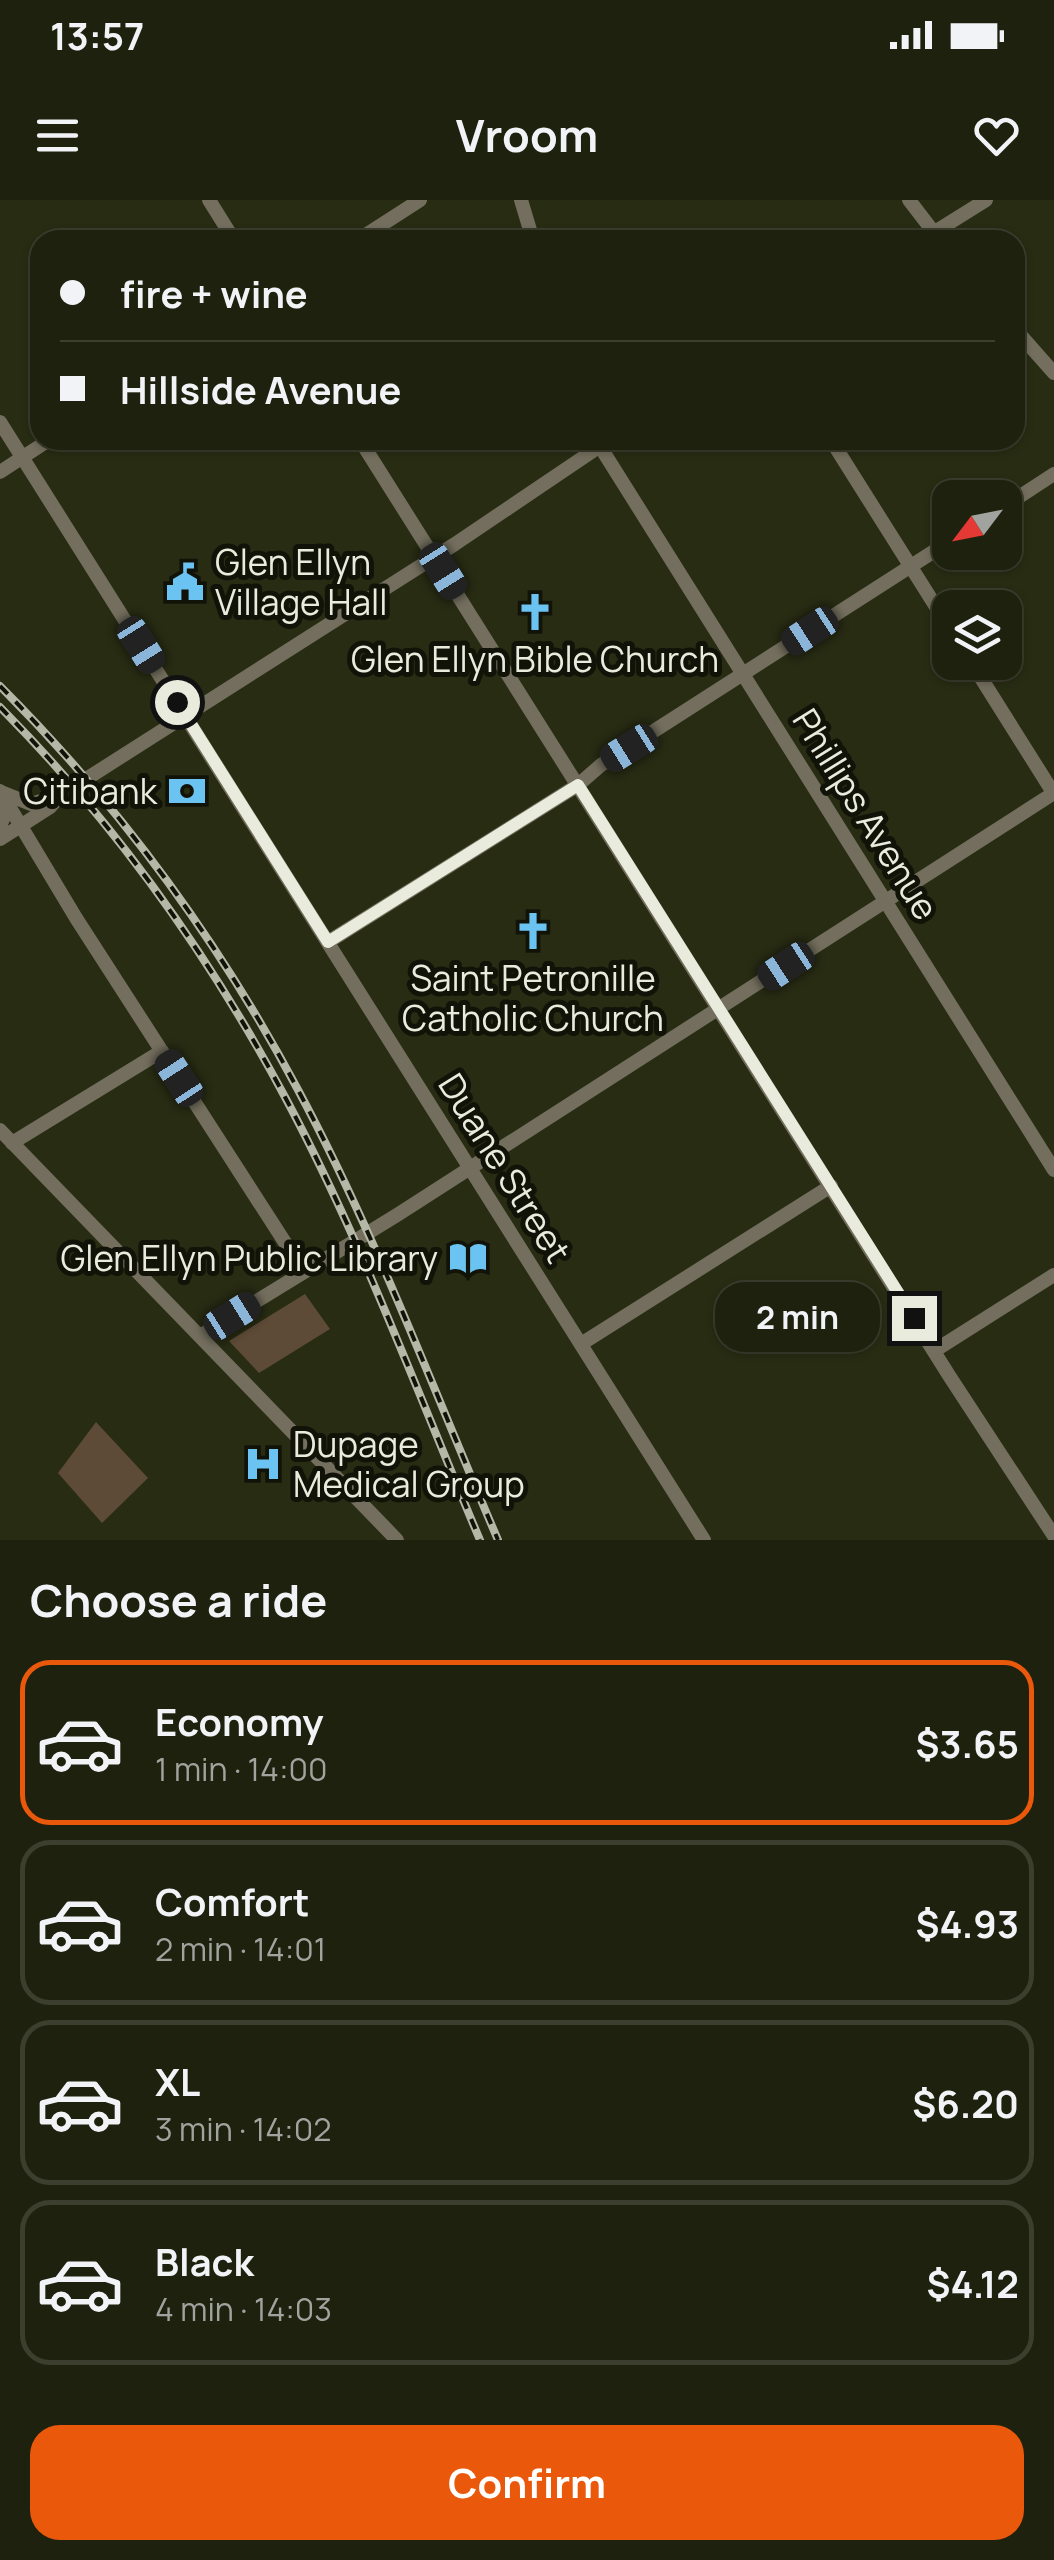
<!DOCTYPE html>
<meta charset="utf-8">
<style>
body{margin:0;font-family:Manrope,sans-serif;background:#2b2e1c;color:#f1f3f6;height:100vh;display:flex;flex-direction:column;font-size:38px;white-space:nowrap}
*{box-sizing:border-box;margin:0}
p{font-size:32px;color:#a1a39e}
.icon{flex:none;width:55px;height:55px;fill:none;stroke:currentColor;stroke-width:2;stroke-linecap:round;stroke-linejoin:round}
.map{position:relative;height:1340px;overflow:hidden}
.details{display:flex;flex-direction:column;background:#1e210e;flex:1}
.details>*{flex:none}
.banner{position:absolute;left:30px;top:30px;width:995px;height:220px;border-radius:30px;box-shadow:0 2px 8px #0004,0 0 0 2px #3c3e2e;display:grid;align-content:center;height:220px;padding:0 30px;background:#1e210e}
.needle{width:65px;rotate:238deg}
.controls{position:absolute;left:932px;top:280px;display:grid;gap:20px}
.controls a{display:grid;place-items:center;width:90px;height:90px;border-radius:20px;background:#1e210e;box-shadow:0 2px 8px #0004,0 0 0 2px #3c3e2e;font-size:50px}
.end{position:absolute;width:45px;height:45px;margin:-22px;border:12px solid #e9ecdd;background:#111;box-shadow:0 0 0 5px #111}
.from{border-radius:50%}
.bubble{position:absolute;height:70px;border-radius:30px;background:#1e210e;box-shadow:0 2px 8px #0004,0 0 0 2px #3c3e2e;font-size:32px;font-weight:700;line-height:70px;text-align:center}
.car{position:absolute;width:30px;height:60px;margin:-30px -15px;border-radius:12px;box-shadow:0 0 8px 2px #0007;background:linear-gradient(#222 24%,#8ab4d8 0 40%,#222 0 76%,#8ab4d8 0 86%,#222 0)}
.banner b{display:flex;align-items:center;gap:35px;height:95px;font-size:38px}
.banner b+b{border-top:2px solid #3c3e2e}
.banner i{width:25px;height:25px;background:#f1f3f6}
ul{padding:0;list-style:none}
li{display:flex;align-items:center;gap:30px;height:165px;margin:0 20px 15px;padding:0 10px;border:5px solid #3c3e2e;border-radius:30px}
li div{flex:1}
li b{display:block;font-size:38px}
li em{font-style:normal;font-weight:700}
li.on{border-color:#ea580c}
li>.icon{width:90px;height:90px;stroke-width:1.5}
h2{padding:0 30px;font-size:45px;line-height:120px}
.primary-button{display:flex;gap:20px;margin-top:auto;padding:20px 30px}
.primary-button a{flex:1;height:115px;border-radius:30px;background:#ea580c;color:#fff;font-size:40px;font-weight:700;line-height:115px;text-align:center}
.status{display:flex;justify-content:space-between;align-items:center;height:70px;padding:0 50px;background:#1e210e;direction:ltr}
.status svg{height:28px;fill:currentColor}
header{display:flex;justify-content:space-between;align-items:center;height:130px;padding:0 30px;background:#1e210e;font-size:45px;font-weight:700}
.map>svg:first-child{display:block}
.green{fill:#5d4b37}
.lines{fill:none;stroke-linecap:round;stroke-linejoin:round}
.minor{stroke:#736e5d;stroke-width:14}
.rail-casing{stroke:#b5b8a6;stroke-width:8}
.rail{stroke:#121308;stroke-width:4;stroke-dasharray:11;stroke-linecap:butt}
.route{stroke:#e9ecdd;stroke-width:12}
.labels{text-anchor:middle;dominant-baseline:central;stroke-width:10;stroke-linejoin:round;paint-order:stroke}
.poi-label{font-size:35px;fill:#e9ecdd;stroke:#121308;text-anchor:start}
.street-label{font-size:35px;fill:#e9ecdd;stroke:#121308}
</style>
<div class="status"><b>13:57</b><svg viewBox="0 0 49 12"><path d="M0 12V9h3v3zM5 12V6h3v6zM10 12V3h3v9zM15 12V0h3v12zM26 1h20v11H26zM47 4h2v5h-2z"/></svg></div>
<header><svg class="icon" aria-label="menu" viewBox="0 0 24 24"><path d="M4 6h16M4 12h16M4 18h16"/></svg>Vroom<svg class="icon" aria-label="heart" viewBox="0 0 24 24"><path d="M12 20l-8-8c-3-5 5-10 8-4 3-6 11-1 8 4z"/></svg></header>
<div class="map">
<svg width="1054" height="1340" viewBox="0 0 1054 1340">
<rect width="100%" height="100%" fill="#282c13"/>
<path class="green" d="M305,1094L330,1129L259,1173L229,1141Z
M96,1222L148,1278L102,1323L58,1273Z"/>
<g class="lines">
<path class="minor" d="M209,0L234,40
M521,0L533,40
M909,0L939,39
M358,40L420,0
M922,40L986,0
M1015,129L1054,173
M0,222L704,1340
M360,240L950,1177L1054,1336
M596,240L1054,970
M831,240L950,429
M0,272L49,240
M1005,306L1054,274
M971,462L1054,594
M0,591L76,718L304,1072
M1,592L31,604L61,595
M0,626L3,619L1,598
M0,639L50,607L61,595L455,344L609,240
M328,742L578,585L601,565L950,341
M0,930L397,1340
M12,943L162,851
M200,1136L397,1015L1054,593
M581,1144L831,986
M934,1151L1054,1075"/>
<g class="rail-casing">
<path id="rail" d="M0,486C118,604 218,740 297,888C375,1033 433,1189 498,1340
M0,507C113,621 209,755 285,897C361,1039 417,1192 480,1340"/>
</g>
<use href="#rail" class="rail"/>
</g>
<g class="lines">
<path class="route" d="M177,502L328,742L578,585L914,1118"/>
</g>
<defs>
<g id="civic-bare" transform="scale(3)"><path d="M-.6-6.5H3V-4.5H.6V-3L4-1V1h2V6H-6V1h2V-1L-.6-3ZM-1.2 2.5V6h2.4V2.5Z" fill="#6bc3f2" stroke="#121308" stroke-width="2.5" paint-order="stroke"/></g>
<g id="church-bare" transform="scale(3)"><path d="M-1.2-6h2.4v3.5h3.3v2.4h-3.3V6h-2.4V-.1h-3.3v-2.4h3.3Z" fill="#6bc3f2" stroke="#121308" stroke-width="2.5" paint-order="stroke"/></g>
<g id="bank-bare" transform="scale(3)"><path d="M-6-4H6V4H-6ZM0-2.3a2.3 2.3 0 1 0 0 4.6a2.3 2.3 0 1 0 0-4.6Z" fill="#6bc3f2" stroke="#121308" stroke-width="2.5" paint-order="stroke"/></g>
<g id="library-bare" transform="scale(3)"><path d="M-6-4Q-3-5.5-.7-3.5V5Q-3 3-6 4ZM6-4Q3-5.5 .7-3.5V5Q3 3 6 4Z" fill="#6bc3f2" stroke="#121308" stroke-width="2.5" paint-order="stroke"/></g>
<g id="hospital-bare" transform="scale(3)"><path d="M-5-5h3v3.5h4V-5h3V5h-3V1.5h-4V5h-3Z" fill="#6bc3f2" stroke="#121308" stroke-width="2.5" paint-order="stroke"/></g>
</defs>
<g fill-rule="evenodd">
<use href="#civic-bare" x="185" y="382"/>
<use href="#church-bare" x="535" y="412"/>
<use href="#bank-bare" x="187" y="591"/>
<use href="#church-bare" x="533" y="731"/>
<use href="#library-bare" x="468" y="1058"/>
<use href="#hospital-bare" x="263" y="1264"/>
</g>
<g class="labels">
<g class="poi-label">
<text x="215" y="362">Glen Ellyn<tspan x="215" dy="40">Village Hall</tspan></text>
<text x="535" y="459" text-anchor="middle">Glen Ellyn Bible Church</text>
<text x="157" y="591" text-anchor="end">Citibank</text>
<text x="533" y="778" text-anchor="middle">Saint Petronille<tspan x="533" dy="40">Catholic Church</tspan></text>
<text x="438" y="1058" text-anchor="end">Glen Ellyn Public Library</text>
<text x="293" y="1244">Dupage<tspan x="293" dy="40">Medical Group</tspan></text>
</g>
<g class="street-label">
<text transform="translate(866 614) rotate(58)">Phillips Avenue</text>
<text transform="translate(505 968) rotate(58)">Duane Street</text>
</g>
</g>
</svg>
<div class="controls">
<a><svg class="needle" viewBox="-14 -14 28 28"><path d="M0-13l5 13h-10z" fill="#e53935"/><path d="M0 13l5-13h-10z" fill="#a1a39e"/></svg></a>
<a><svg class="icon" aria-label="layers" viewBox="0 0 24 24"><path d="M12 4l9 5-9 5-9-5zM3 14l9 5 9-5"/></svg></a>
</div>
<i class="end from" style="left:177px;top:502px"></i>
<i class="end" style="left:914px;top:1118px"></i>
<div class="bubble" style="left:715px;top:1082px;width:165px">2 min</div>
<i class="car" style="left:443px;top:371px;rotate:148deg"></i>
<i class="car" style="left:810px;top:431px;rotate:237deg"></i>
<i class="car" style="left:141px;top:445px;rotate:148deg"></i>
<i class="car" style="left:629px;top:548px;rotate:238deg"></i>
<i class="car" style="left:786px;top:766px;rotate:237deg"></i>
<i class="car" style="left:179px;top:878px;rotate:327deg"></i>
<i class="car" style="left:232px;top:1116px;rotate:58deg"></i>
<div class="banner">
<b><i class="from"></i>fire + wine</b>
<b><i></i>Hillside Avenue</b>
</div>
</div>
<section class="details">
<h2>Choose a ride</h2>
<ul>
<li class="on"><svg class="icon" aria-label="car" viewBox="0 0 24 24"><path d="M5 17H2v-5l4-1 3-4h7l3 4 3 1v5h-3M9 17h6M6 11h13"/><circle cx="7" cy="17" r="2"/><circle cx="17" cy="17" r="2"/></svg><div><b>Economy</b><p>1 min · 14:00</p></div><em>$3.65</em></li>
<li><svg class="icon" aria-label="car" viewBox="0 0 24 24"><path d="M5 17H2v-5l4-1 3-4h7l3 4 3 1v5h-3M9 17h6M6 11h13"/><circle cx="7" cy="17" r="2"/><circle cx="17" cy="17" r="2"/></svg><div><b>Comfort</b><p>2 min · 14:01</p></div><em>$4.93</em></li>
<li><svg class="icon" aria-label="car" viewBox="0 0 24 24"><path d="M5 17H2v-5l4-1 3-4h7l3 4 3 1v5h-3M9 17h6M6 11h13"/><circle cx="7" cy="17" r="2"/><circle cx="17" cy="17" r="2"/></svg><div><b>XL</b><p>3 min · 14:02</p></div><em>$6.20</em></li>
<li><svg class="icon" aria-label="car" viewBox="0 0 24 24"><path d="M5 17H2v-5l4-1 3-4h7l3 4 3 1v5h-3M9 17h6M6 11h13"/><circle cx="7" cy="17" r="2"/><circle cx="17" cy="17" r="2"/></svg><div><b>Black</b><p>4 min · 14:03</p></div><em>$4.12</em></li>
</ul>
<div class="primary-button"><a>Confirm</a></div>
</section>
